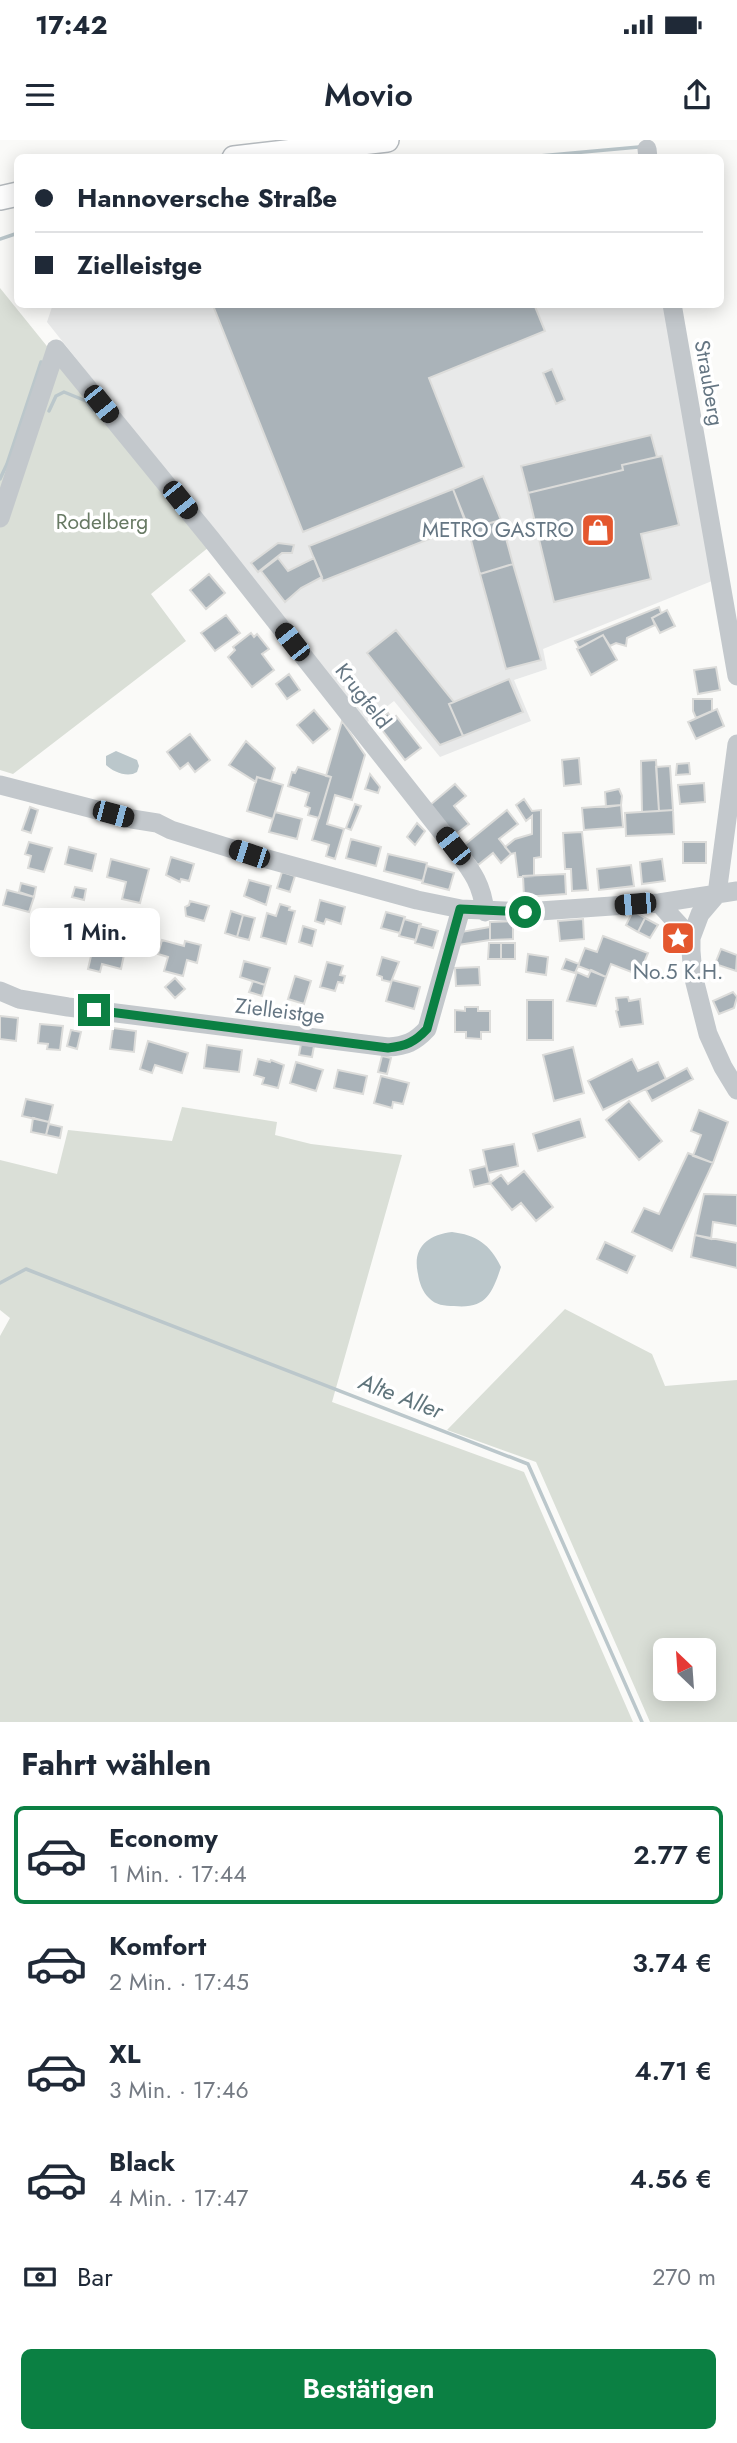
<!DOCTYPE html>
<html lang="de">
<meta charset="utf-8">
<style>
body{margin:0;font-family:Jost,sans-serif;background:#f6f6f7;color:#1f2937;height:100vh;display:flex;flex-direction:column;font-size:26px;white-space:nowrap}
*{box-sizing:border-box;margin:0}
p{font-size:23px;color:#747a83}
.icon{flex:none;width:38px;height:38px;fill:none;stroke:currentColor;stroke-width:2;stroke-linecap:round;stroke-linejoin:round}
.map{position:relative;height:1582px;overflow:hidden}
.details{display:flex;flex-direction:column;background:#fff;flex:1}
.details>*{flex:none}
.top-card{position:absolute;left:14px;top:14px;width:710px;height:154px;border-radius:10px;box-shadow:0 4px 18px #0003;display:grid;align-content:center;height:154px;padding:0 21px;background:#fff}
.needle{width:46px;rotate:335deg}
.fabs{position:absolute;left:653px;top:1498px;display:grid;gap:14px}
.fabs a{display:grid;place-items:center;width:63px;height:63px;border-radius:10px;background:#fff;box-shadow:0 4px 18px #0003;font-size:35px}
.end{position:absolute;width:32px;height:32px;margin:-16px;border:9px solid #0b8043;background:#fff;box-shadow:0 0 0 4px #fff}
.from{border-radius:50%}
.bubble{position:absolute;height:49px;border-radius:10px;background:#fff;box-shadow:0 4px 18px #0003;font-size:23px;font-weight:600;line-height:49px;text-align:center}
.car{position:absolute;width:21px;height:42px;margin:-21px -10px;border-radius:9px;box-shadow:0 0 5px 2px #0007;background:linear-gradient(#222 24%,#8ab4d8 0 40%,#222 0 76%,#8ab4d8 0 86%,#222 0)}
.top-card b{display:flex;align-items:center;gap:24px;height:66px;font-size:26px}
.top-card b+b{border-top:2px solid #e0e1e3}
.top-card i{width:18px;height:18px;background:#1f2937}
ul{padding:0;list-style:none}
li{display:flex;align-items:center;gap:21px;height:98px;margin:0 14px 10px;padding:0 7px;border:4px solid transparent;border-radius:10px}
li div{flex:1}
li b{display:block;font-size:26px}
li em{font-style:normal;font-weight:600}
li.on{border-color:#0b8043}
li>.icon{width:63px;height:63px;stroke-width:1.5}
h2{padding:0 21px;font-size:32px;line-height:84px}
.pay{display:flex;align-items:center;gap:18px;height:77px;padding:0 21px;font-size:26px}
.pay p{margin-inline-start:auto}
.primary-button{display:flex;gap:14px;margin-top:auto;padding:14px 21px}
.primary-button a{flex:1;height:80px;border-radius:10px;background:#0b8043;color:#fff;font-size:28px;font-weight:600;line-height:80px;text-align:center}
.status{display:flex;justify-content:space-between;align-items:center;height:49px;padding:0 35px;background:#fff;direction:ltr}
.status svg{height:19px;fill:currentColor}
header{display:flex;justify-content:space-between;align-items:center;height:91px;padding:0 21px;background:#fff;font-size:32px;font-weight:600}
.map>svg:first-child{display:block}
.built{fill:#e8e9e9}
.green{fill:#dadfd7;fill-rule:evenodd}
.water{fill:#bbc7cb}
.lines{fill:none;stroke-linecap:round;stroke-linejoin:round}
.stream{stroke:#bbc7cb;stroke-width:3.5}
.building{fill:#aab3b9;stroke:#dcdcda;stroke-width:2}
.major-casing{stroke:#b5babe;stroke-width:26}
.minor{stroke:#c3c8cc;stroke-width:19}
.major{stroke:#fff;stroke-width:23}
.route{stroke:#0b8043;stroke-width:9}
.labels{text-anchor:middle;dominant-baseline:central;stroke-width:7;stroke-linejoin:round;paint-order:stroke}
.street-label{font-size:21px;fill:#657683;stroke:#fff}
.park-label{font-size:21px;fill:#687a64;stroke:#fff}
.poi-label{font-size:21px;fill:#657683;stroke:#fff;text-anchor:end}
.water-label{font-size:23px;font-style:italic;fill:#60757c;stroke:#fff}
</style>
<div class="status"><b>17:42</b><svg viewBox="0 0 49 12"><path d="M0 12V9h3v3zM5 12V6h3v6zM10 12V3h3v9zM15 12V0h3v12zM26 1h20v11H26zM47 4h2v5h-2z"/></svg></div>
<header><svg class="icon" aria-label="menu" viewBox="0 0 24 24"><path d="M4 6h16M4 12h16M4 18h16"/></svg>Movio<svg class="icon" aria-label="share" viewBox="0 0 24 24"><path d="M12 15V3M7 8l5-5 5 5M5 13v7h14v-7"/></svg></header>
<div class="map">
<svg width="737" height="1582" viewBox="0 0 737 1582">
<rect width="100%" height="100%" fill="#fafaf8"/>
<path class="built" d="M53,164L668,165L712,441L543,509L547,529L514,540L531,581L440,617L394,561L366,583L47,182Z"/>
<path class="green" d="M0,148L209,407L151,454L186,501L13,634L0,630Z
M182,967L277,982L275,995L311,1004L402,1015L332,1262L524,1332L633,1582H0V1196L10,1178L0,1170V1020L57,1034L68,990L172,1001Z
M565,1169L652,1214L665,1246L737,1240V1582H650L536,1322L447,1290ZM665,1510H704V1549H665Z"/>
<path class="water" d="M116,611L137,620L139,626L137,632C128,638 113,632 106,625V616Z
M452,1092C476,1095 490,1104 501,1127C492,1154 486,1169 454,1166C445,1166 435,1165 429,1158C423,1153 419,1142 418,1134C412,1108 427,1095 452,1092Z"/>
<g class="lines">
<path class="stream" d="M517,18L639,7
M0,99L18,93
M49,271L56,256L64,252L86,261L93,270
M0,339L7,324L41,222
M0,1143L26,1129L528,1324L642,1582"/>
</g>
<path class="building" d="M221,164H534L545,191L429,238L464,327L303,392L214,168Z
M552,229L565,260L556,264L543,233Z
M651,295L657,317L622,325L623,330L528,353L521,326Z
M662,316L679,385L641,394L651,439L554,462L528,353L623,330L622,325Z
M483,336L501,380L468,389L453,349Z
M453,349L467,384L323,441L309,406Z
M501,380L513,424L480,434L468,389Z
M278,403L294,405L292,413H282L258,432L251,423Z
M278,418L288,431L314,418L322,437L301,448L285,462L261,431Z
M513,424L541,520L506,529L480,434Z
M209,434L225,453L206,469L190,450Z
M659,467L661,473L652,478L655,485L627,498L626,506L616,503L610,506L603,495L579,508L575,501Z
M667,470L675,486L660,493L652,478Z
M226,475L240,493L215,511L201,493Z
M396,490L454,562L449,564L463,596L440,605L367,513Z
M251,493L254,497L257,494L269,509L262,514L274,530L252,547L228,517L235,510L233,507Z
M603,495L617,520L591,535L577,509Z
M716,527L720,550L698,554L694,530Z
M289,534L300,550L287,559L276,544Z
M509,539L523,572L463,596L449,564Z
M693,559H712V571L696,578L693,571Z
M717,569L724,586L696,599L688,582Z
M314,570L330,589L313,603L297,585Z
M388,573L392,579L396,576L421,608L405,620L376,582Z
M342,581L365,615L352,660L335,655L327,684L344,689L335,719L326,716L329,705L312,700L331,637L326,636Z
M190,594L210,620L195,632L188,623L180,629L167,612Z
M246,601L275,628L271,641L257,637L256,642L229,625Z
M579,618L581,644L564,646L562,620Z
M656,620L659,671L642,672L641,621Z
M689,623L690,634L676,635L677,624Z
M670,626L673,670L659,671L656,627Z
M298,627L331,637L319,678L308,675L310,668L305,666L309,653L288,646L292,632L295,633Z
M370,634L380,647L378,653L365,649Z
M257,637L283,645L273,679L247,671Z
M704,643L705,662L680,664L678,645Z
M455,644L466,656L454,666L469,684L455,695L430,665Z
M619,649L622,656L621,665L606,667L605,652Z
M524,659L532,671L541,670V717L534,718V736L518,737L515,713L511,714L505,707L515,699L532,694V676L526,681L516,665Z
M355,664L361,666L351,690L346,688Z
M621,665L623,687L584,690L582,668Z
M30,667L38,670L31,693L22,690Z
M507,670L518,684L499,699L511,714L501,723L493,713L478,725L463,706Z
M673,670L674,694L626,696L625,673Z
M275,672L302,679L297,699L269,692Z
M417,683L425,691L415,705L407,697Z
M582,692L588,750L572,751L571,729H565L563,693Z
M351,699L381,707L376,726L346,718Z
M29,702L52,708L44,732L28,728L31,716L25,714Z
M683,702H706V723H683Z
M69,707L96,714L92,731L65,724Z
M388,714L427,723L423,741L384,731Z
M171,717L194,724L189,741L181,739L180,742L166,735Z
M111,719L149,729L140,763L122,759L126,742L107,737Z
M662,719L665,741L642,744L640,722Z
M631,725L634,746L599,750L597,729Z
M427,726L454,733L449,750L422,743Z
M282,732L295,736L290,752L277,748Z
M565,734L566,754L524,757L523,736Z
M249,740L271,746L266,765L244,756Z
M21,743L36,747L34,757L19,752Z
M75,747L86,749L84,760L72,757Z
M7,750L34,757L29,772L3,765Z
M320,760L345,767L341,784L326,779L324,784L315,781Z
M190,761L209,766L204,781L186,776L185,767L189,765Z
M280,764L290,767L289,770L295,771L286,804L261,797L267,773L276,776Z
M231,771L243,775L237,797L225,793Z
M633,771L645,778L638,792L626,785Z
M386,772L405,777L400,793L381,788Z
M243,775L255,778L249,800L237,797Z
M54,777L79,784L75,801L64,797L60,810L46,806Z
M645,778L658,785L650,798L638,792Z
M404,779L421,784L416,800L399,796Z
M583,779L584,799L560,801L558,781Z
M513,781V799L490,800V782Z
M303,786L316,790L312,806L299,802Z
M419,786L438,791L433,808L415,803Z
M490,787V800L458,805L461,792Z
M99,790L113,793L110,806L104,805L106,798L97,796Z
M603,796L648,813L639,835L611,824L606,837L578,826L585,808L597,812Z
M162,800L184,806L185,801L201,805L197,823L187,820L183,836L164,831L168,817L158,814Z
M94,803L125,810L121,829L102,824L100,832L88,829Z
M489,803H501V819H488Z
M501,803H515V819H501Z
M721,809L737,815L736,831L715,824Z
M528,814L548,817L546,835L526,832Z
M382,817L399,822L391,842L382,840V837L377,835Z
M566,819L579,824L575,833L562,829Z
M244,821L270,828L265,845L240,837Z
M327,822L343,826L340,835L345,836L343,843L338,842L335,851L320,847Z
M479,827L480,845L456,846L455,828Z
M591,830L606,837L596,866L567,861L577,832L588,837Z
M295,836L311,841L304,864L288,859Z
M175,838L185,849L175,858L165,847Z
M392,840L420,847L414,869L386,861Z
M253,841L265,845L262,856L249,852Z
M733,852L737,857L734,868L719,874L713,861Z
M628,857L629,861L640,859L643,884L620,887L616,871L618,870L616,858Z
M527,860H553V900H527Z
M465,867H478V871H490V892H481V899L466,898V892H455V870L465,871Z
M0,876L18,878L16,901L0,899Z
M40,884L63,886L60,910L47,909L48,904L38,903Z
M113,888L136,891L134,912L110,909Z
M71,890L81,892L77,909L67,906Z
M148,901L188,913L182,933L155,925L152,933L140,929Z
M301,904L314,906L312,917L299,915Z
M207,905L242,910L239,932L204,928Z
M573,907L584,953L554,961L543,915Z
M382,916L391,918L387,934L378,932Z
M258,919L270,922L271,920L284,925L278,948L262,944L264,938L254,935Z
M632,919L638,931L658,922L666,939L603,970L588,941Z
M296,922L323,930L316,951L290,943Z
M687,928L693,939L652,961L646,950Z
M338,930L367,936L363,954L334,948Z
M381,936L409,943L403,964L393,962L392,968L374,963Z
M26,959L53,965L49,982L22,976Z
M629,961L662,1001L639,1020L606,980Z
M699,970L728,982L713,1023L693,1016L701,995L691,991Z
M33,978L49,982L46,995L31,992Z
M580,979L585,997L538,1011L533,994Z
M49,984L62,987L60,998L46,995Z
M514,1004L518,1026L488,1033L483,1010Z
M688,1013L713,1023L672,1111L632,1092L644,1068L659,1074Z
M486,1026L490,1043L474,1047L470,1030Z
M524,1031L553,1067L536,1081L521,1063L512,1070L490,1043L501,1035L508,1044Z
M704,1054L737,1055V1086L713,1082L711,1099L695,1095Z
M695,1095L737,1103V1128L691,1117Z
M605,1102L635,1116L627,1133L597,1119Z"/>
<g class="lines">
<g class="major-casing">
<path id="major" d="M234,18L387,0
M0,58L18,54"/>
</g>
<path class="minor" d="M647,9L648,18
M672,164L737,536
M56,209L211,399L453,706C470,729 482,742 485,772
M0,378L56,209
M737,604L717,754L700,774L691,798V811L693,835L708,894L723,927L737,950
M0,645L132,679L157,683L171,690L249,714L417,760L461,769L525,772L612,766L659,763L737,751
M659,763L691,798
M0,851L19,859L68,867L388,907C406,906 415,902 427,889L461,769"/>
<use href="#major" class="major"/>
</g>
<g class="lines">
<path class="route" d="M94,870L388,908C406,906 415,902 427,889L460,769L525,772"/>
</g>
<defs>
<g id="shop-square" transform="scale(1.75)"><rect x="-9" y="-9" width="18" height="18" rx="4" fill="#e4572e" stroke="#fff"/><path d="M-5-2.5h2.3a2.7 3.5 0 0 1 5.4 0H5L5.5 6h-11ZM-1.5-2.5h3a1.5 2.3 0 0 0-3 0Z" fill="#fff"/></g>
<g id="sight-square" transform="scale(1.75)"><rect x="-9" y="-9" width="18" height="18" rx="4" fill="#e4572e" stroke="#fff"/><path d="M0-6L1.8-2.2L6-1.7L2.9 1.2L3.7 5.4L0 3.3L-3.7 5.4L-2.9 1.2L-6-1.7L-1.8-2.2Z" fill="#fff"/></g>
</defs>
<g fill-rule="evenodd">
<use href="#shop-square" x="598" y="390"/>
<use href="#sight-square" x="678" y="798"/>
</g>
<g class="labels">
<g class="street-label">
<text transform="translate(709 243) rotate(80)">Strauberg</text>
<text transform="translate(363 556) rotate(52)">Krugfeld</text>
<text transform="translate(280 871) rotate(7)">Zielleistge</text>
</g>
<g class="park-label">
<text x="102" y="382">Rodelberg</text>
</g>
<g class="poi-label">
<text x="574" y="390">METRO GASTRO</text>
<text x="678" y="832" text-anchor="middle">No.5 K.H.</text>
</g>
<g class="water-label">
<text transform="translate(401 1256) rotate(21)">Alte Aller</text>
</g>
</g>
</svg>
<div class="fabs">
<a><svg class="needle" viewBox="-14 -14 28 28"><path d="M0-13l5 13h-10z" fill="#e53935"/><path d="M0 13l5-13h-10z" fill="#747a83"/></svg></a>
</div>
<i class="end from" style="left:525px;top:772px"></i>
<i class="end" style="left:94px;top:870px"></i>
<div class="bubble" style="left:30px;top:768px;width:130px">1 Min.</div>
<i class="car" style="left:101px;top:264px;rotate:141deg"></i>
<i class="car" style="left:180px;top:360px;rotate:141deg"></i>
<i class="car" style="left:292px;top:502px;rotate:322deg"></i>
<i class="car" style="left:113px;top:674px;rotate:105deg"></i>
<i class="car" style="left:453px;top:706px;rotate:322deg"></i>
<i class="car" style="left:249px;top:714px;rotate:288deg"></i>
<i class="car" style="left:635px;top:764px;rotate:265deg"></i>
<div class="top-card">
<b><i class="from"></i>Hannoversche Straße</b>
<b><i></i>Zielleistge</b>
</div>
</div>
<section class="details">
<h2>Fahrt wählen</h2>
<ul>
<li class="on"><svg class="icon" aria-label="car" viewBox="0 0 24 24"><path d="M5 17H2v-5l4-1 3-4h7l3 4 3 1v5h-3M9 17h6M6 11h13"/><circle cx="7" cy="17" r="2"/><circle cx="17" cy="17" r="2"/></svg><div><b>Economy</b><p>1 Min. · 17:44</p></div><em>2.77 €</em></li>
<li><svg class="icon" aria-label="car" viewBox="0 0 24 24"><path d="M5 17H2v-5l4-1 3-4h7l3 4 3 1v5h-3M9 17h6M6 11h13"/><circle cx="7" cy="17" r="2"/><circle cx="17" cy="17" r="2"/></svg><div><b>Komfort</b><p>2 Min. · 17:45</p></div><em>3.74 €</em></li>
<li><svg class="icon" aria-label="car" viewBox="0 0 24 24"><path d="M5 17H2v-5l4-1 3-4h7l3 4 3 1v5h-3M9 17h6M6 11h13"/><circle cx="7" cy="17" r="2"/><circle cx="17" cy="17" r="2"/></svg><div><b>XL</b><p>3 Min. · 17:46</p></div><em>4.71 €</em></li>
<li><svg class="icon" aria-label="car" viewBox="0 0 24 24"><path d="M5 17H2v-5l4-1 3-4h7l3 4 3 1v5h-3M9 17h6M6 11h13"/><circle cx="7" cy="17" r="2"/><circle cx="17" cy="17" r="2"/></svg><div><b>Black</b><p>4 Min. · 17:47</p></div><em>4.56 €</em></li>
</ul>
<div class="pay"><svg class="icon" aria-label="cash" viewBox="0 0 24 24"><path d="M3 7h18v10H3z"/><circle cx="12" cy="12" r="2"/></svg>Bar<p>270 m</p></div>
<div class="primary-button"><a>Bestätigen</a></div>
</section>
